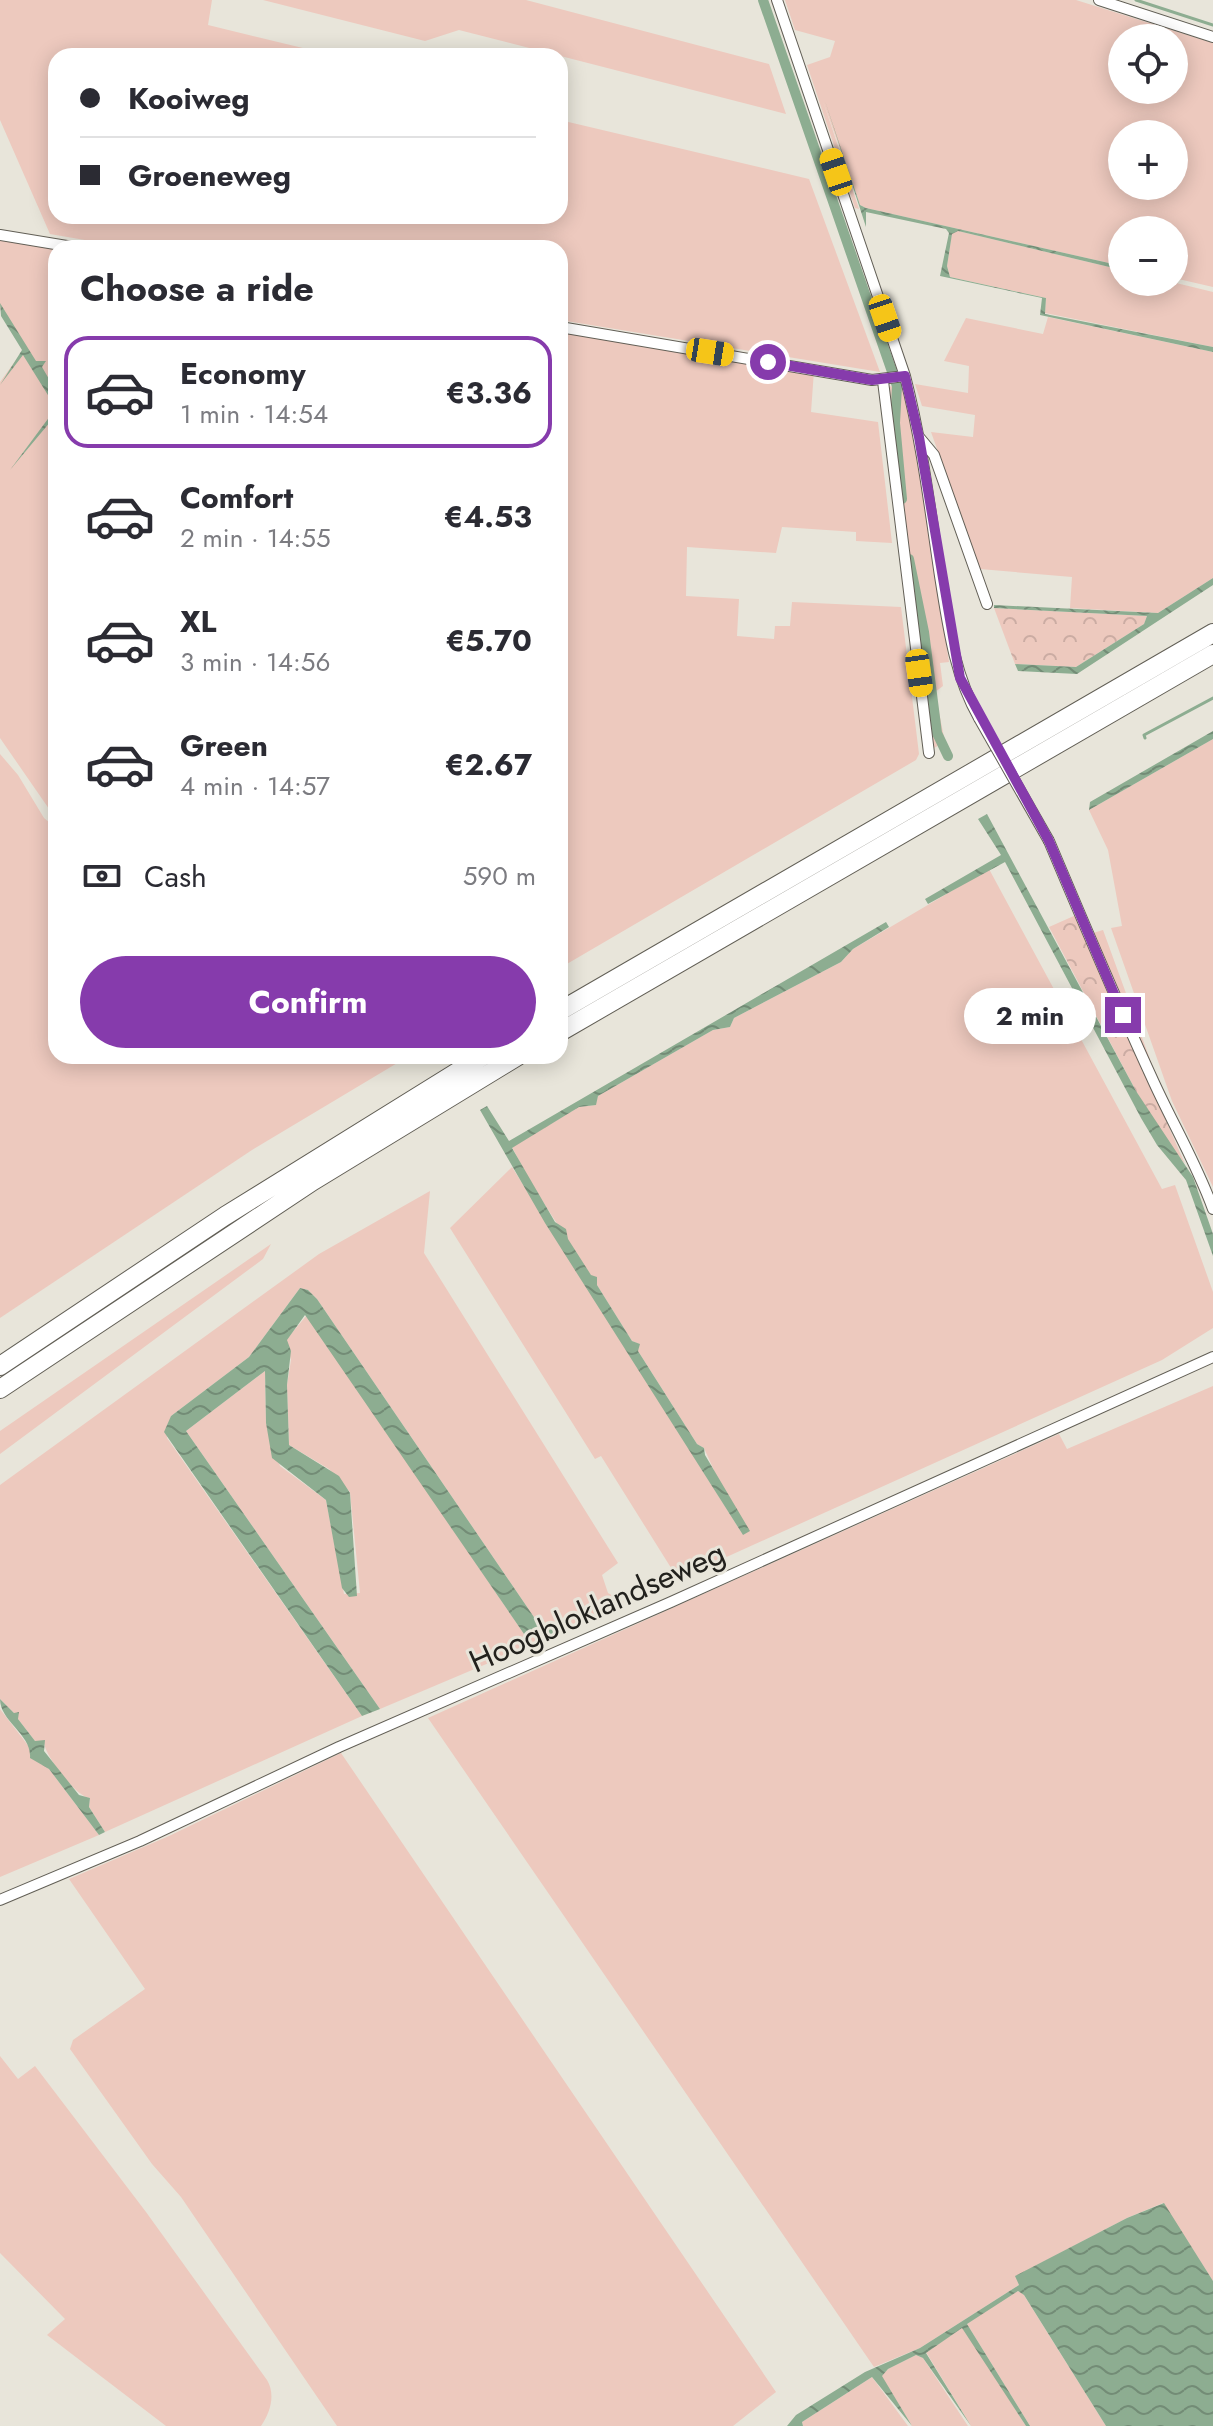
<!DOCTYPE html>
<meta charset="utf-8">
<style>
body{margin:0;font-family:Jost,sans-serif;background:#f7f7f7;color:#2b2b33;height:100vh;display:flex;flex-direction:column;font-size:30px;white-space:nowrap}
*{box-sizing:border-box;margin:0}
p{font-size:26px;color:#7c7c81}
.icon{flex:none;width:44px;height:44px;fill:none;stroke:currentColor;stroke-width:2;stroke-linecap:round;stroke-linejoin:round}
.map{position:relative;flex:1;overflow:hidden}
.sheet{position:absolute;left:48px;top:240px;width:520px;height:824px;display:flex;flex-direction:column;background:#fff;border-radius:24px;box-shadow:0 4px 20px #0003}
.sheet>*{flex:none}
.hud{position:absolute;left:48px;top:48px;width:520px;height:176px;border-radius:24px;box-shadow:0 4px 20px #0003;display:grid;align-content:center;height:176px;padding:0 32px;background:#fff}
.fabs{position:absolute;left:1108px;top:24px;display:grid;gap:16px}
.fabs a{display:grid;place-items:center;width:80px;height:80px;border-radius:50%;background:#fff;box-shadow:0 4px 20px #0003;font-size:40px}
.end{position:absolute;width:36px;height:36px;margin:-18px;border:10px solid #863bac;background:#fff;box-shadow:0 0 0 4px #fff}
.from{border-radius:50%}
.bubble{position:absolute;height:56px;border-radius:28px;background:#fff;box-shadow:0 4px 20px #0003;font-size:26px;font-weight:700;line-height:56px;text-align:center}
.car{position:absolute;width:24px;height:48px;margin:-24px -12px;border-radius:10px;box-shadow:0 0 6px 2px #0007;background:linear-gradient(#f5c518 24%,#345 0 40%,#f5c518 0 76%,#345 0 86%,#f5c518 0)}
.hud b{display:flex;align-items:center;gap:28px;height:76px;font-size:30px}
.hud b+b{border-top:2px solid #e1e1e2}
.hud i{width:20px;height:20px;background:#2b2b33}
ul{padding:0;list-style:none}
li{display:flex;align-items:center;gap:24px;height:112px;margin:0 16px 12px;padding:0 16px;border:4px solid transparent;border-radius:24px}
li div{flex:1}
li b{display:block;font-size:30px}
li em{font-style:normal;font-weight:700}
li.active{border-color:#863bac}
li>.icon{width:72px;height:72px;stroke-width:1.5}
h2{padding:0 32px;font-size:36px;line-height:96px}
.pay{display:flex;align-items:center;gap:20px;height:88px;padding:0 32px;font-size:30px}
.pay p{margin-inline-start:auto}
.action{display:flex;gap:16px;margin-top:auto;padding:16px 32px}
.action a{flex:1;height:92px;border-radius:48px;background:#863bac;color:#fff;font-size:32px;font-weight:700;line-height:92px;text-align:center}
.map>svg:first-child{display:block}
.grass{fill:#edc9be;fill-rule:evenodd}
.forest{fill:url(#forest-crowns)}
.water{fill:url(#water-waves)}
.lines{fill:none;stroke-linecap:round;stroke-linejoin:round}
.stream{stroke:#8dad91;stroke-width:3}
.canal{stroke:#8dad91;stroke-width:10}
.street-casing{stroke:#625f56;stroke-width:12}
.highway-casing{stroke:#625f56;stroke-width:20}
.street{stroke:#fff;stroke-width:10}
.highway{stroke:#fff;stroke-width:18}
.street-bridge-casing{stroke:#625f56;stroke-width:12;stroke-linecap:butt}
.street-bridge{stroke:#fff;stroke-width:10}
.route{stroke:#863bac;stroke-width:10}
.labels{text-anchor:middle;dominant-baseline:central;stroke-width:6;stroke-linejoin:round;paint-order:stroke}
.street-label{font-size:32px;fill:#22211d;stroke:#e8e5da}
</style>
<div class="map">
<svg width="1213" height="2426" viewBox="0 0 1213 2426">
<defs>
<pattern id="forest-crowns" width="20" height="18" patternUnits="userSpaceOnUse" patternTransform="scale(2)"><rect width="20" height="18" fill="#edc9be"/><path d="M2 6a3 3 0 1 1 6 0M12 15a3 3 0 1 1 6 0" fill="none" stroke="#cbaca3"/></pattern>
<pattern id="water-waves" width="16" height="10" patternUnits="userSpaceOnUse" patternTransform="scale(2)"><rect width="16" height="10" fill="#8dad91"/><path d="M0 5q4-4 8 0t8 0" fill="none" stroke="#738c76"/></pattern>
</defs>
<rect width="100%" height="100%" fill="#e8e5da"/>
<path class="grass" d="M0,0H212L208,25L336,56H56V216H560V120L809,179L880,372L560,320V248H131L50,234L0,120Z
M263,0H526L769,64L786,114L459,30L425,41Z
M785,0H1076L1213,43V287L1174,278V230H1122V266L866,208L860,205L823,101L859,209L855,208L807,65L830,57L835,41L795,30ZM1122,38H1174V90H1122ZM1122,134H1174V186H1122Z
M958,231L1122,270V282H1172L1213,292V347L1045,313L1046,298L950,277L947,266L952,233Z
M0,237L56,248V819L0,738V382L24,349L0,307Z
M1048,317L1213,352V578L1158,613L1070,608L1072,577L980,569L931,432L973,437L975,415L922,406L915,384L968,393L969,366L944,361L966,318L1043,334Z
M560,329L814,371L811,412L878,422L892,543L856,541V532L782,527L776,553L687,547L686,596L739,599L737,636L774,639L775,626H790L792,602L901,607L919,754L916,760L560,968Z
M901,382L911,415L949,662L940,663L943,686L935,692L945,742L932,749L887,388Z
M1213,739V1187L1172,1101L1111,928L1122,926L1108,850L1089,810Z
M0,754L18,775L44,818L56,828V1056H409L252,1150L0,1318Z
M989,869L1162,1189L1175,1185L1213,1292V1328L1162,1360L678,1579L601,1456L595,1459L450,1228L512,1167L743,1535L704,1448L697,1444L638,1351L639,1344L632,1341L597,1285V1278L591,1276C564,1233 535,1193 512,1147L579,1107L595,1105L598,1096L713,1030L730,1027L734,1018L841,962L853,949Z
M1103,930L1159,1084L1093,933Z
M430,1191L424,1253L618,1563L602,1575L608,1593L624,1602L554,1633L553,1629L538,1623L317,1299L308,1290L300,1288L249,1357L171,1416L167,1438L362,1716L105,1832L89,1807L90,1798C77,1798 43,1754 44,1741H35L18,1719V1713H14L0,1699V1485L319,1254Z
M271,1244L263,1259L0,1454V1431Z
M307,1315L524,1634L555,1635L380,1709L186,1431L265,1371L266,1423L280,1466L326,1500L344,1594L360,1593L350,1492L329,1469L289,1445L287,1385L291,1360L286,1340Z
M1213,1386V2281L1163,2203L1127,2218L1016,2276L1019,2285L920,2348L874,2367L428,1718L1059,1434L1067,1449Z
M0,1709L30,1748L31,1757L49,1769L99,1835L0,1877Z
M341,1753L776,2392L733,2426H337L181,2197L152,2164L70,2049L73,2040L145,1989L69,1879L169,1836Z
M0,2056L18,2079L35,2066L146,2212L267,2380C276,2395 270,2413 261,2426H166L47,2335L65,2319L0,2253Z
M1013,2291L1022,2292L1106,2426H1030L967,2324Z
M962,2328L968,2334L1026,2426H971L926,2352Z
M916,2355L923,2358L968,2426H912L881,2376L888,2369Z
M872,2377L908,2426H803L802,2422Z"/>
<path class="forest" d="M994,608L1147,616L1144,624L1076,667L1015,664Z
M1076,915L1185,1164L1160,1132L1136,1091L1049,927Z"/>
<path class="water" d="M825,101L860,205L866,208L1122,266V270L958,231L952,234L947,266L950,277L1046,298L1045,314L1213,347V352L1040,315L1042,298L940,276L949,233L946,229L866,212V227Z
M0,303L36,361H46L42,367L56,391V415L10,470L56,408L23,355L0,385L22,350L1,316Z
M1213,578V585L1077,674L1018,671L1015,664L1076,667L1144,624L1147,616L994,608V605L1158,613Z
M1213,731V739L1089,810L1090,802Z
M987,814L1136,1091L1193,1177L1213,1234V1256L1186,1180L1157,1145L1141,1118L1005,862L928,904L925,899L1001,855L978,819Z
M886,922L889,927L853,949L841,962L734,1018L730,1027L713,1030L598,1096L596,1105L579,1107L512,1148L555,1222L566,1229L568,1239L591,1275L597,1277V1285L632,1341L640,1344L638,1351L697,1444L704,1448L705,1455L750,1531L743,1535L545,1223L480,1110L487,1106L509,1141Z
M300,1288L308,1290L317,1299L538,1623L554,1629L555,1635L524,1634L305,1315L287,1340L291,1351L287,1385L289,1445L339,1476L350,1493L357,1596L349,1597L342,1588L326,1500L272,1458L266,1423L265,1371L186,1431L380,1709L362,1716L164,1432L171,1416L249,1357Z
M0,1699L14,1713L19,1712L18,1719L35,1741L45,1740L44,1751L79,1795L90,1798L89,1807L105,1832L99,1835L49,1769L30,1758C32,1734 0,1722 0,1699Z
M1164,2203L1213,2281V2426H1106L1024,2295L1018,2291L967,2324L1030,2426H1026L962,2328L926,2353L971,2426L923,2358L916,2355L888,2369L882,2376L912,2426L872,2377L802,2422L803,2426H787L796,2415L865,2372L920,2348L1019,2285L1015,2276L1127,2218Z"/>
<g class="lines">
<path class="stream" d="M1136,0L1213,25
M1145,738L1144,735L1213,698"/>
<path class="canal" d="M763,0L897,386L895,423L902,499
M909,559L924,632L937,733L948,756"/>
<g class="street-casing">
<path id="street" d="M777,0L905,376C922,442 930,509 940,576C948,625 954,674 979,718
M1099,0L1213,37
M0,235L79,248
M560,327L872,380L905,376
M883,381L929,753
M919,437L934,455L987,604
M1049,841C1082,919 1115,998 1151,1076C1171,1121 1196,1162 1213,1209
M0,1900L140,1841L339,1747L671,1602L1213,1357"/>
</g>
<g class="highway-casing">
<path id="highway" d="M560,1011L1213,633
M560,1032L1213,654
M0,1366L225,1216L483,1056
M0,1389L313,1181L518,1056"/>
</g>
<use href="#street" class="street"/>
<use href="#highway" class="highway"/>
<g class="street-bridge-casing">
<path id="street-bridge" d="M979,718L1049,841"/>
</g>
<use href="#street-bridge" class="street-bridge"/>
</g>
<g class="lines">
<path class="route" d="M768,362L872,380L905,376L919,437L960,678L1049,841L1123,1015"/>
</g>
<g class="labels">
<g class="street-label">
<text transform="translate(597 1607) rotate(-24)">Hoogbloklandseweg</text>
</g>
</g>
</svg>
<div class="fabs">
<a><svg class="icon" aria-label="locate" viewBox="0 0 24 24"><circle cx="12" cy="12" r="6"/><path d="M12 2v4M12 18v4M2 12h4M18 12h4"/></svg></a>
<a>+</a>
<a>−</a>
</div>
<i class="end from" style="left:768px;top:362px"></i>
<i class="end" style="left:1123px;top:1015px"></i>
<div class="bubble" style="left:964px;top:988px;width:132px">2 min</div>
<i class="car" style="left:836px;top:172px;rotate:341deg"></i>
<i class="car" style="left:885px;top:318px;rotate:161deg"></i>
<i class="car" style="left:710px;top:352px;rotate:99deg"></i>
<i class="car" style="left:919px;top:673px;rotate:172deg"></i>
<div class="hud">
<b><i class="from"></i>Kooiweg</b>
<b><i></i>Groeneweg</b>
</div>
<section class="sheet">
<h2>Choose a ride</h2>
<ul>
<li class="active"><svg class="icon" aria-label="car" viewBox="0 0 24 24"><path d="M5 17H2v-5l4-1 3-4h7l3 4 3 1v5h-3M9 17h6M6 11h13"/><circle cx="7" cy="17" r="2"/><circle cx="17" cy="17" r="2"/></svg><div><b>Economy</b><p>1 min · 14:54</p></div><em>€3.36</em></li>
<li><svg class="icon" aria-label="car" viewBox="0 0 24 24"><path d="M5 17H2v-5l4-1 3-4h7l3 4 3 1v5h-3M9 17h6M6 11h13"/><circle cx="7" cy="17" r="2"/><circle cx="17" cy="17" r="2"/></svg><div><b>Comfort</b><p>2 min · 14:55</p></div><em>€4.53</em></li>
<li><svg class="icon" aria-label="car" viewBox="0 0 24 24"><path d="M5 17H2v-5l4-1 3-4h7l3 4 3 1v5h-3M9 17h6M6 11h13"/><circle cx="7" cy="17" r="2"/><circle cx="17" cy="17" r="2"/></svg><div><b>XL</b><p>3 min · 14:56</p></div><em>€5.70</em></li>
<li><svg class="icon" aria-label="car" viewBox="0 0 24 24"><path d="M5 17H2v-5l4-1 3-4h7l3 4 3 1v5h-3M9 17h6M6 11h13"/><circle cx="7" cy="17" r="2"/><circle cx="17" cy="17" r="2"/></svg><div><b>Green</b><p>4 min · 14:57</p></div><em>€2.67</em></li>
</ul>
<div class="pay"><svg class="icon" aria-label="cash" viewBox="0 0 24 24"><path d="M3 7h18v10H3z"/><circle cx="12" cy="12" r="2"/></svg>Cash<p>590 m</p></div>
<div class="action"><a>Confirm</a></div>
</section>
</div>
